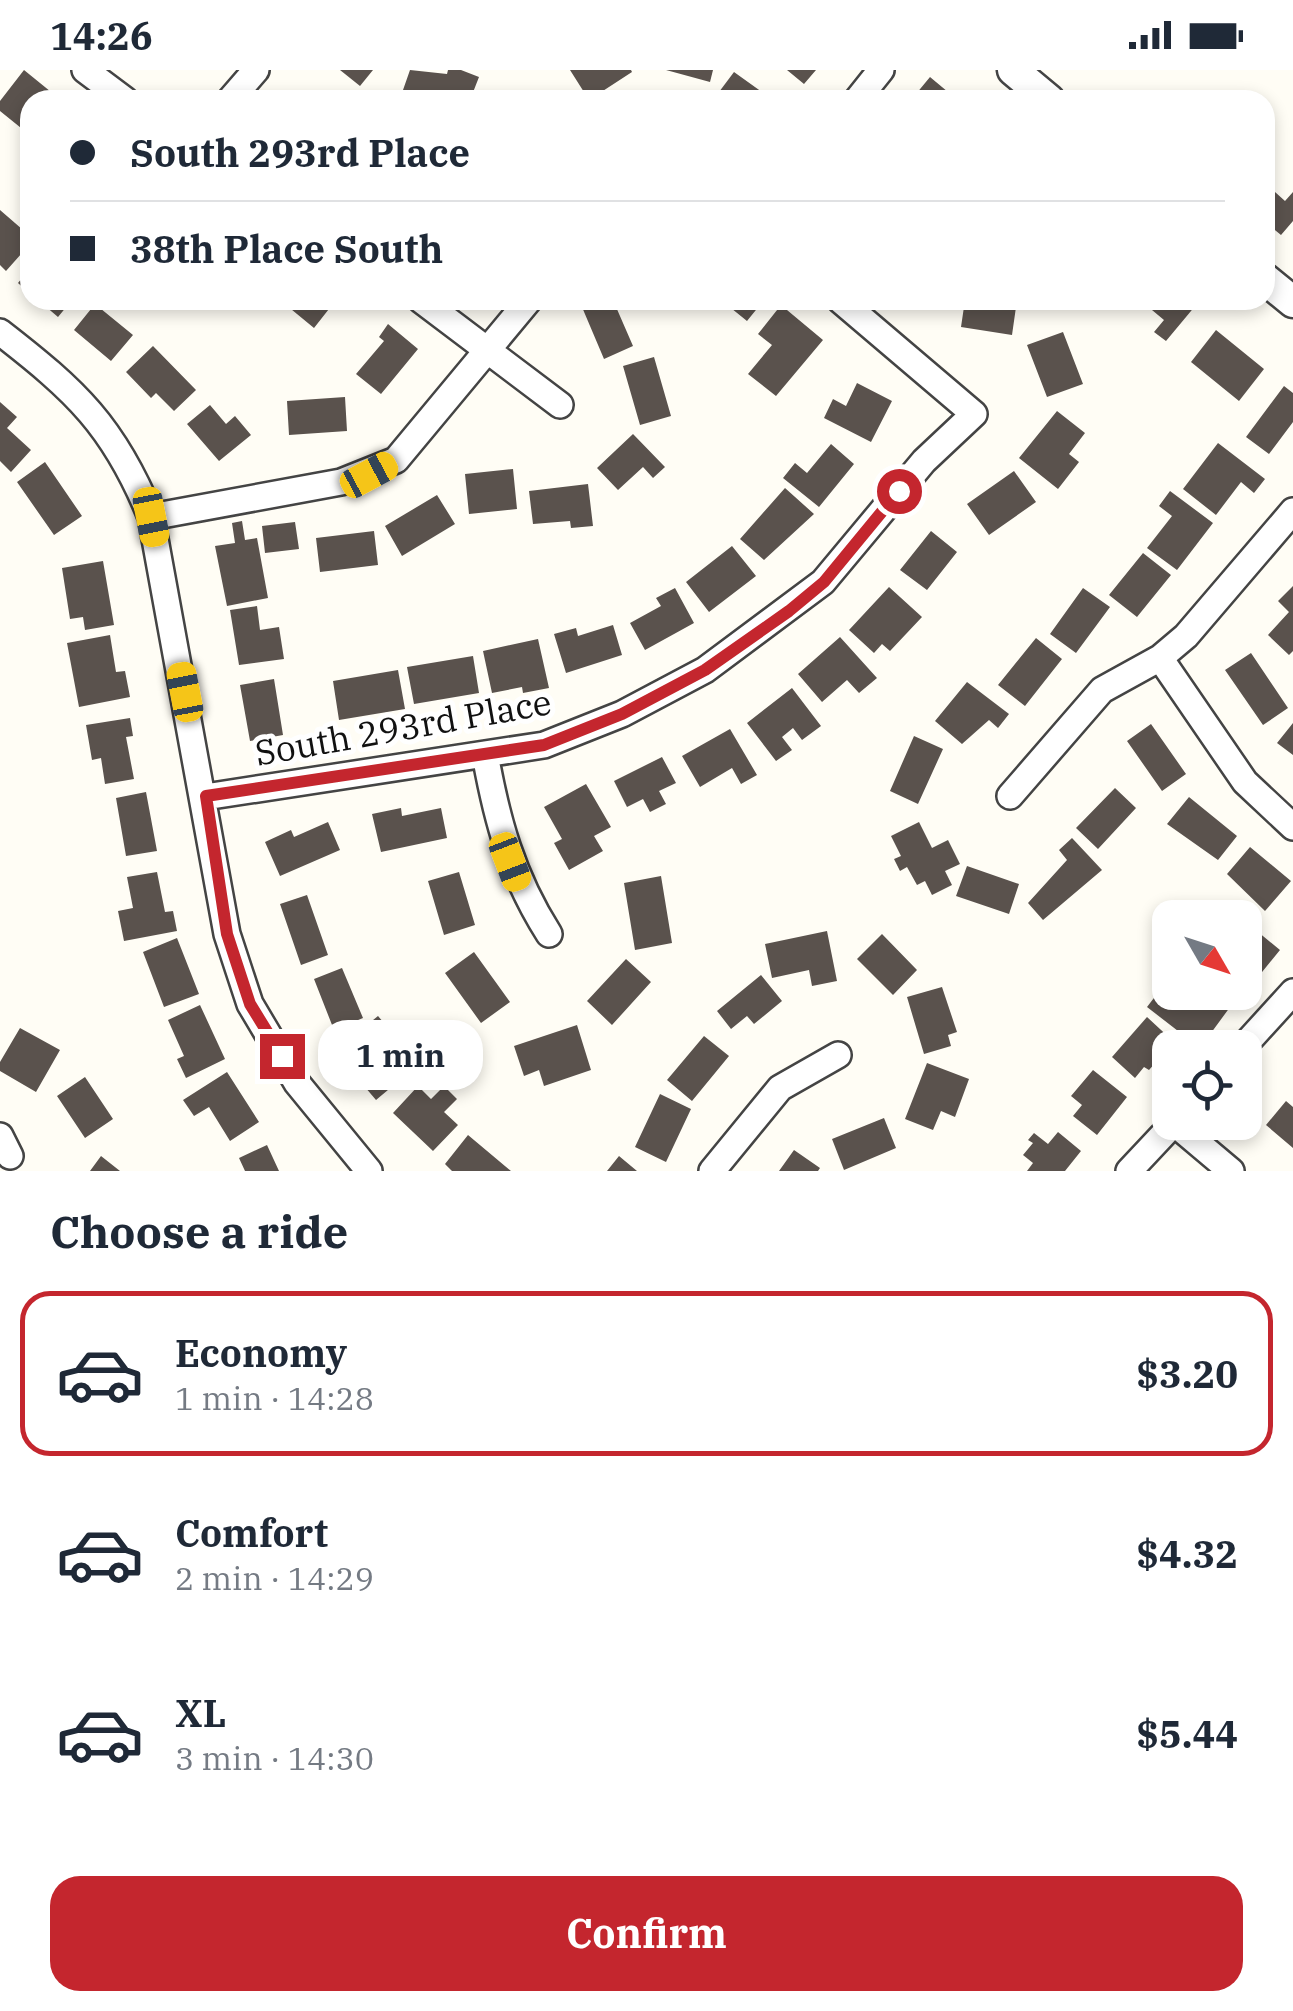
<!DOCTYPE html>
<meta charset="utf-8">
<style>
body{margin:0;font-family:"IBM Plex Serif",serif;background:#f6f6f7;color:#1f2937;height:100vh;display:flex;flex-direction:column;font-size:38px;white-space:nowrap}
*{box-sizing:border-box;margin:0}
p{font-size:32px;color:#747a83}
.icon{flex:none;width:55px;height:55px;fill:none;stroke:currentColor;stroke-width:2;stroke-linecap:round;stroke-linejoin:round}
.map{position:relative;height:1101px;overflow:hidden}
.panel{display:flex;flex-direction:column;background:#fff;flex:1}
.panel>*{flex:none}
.guide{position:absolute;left:20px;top:20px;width:1255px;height:220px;border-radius:30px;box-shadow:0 5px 15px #0003;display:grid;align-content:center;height:220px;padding:0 50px;background:#fff}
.needle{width:65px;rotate:129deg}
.controls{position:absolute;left:1152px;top:830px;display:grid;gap:20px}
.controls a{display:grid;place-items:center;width:110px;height:110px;border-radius:20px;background:#fff;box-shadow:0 5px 15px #0003;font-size:50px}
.end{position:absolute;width:45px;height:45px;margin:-22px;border:12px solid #c4262e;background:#fff;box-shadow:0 0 0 5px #fff}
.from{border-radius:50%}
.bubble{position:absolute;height:70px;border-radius:30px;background:#fff;box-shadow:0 5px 15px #0003;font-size:32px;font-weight:700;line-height:70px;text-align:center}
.car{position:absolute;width:30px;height:60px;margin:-30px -15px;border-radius:12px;box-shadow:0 0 8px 2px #0007;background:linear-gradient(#f5c518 24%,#345 0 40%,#f5c518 0 76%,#345 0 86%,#f5c518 0)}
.guide b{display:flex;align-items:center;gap:35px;height:95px;font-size:38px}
.guide b+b{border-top:2px solid #e0e1e3}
.guide i{width:25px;height:25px;background:#1f2937}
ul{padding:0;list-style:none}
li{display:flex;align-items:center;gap:30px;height:165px;margin:0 20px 15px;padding:0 30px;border:5px solid transparent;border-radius:30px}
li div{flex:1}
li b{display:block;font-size:38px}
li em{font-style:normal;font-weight:700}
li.active{border-color:#c4262e}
li>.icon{width:90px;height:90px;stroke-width:1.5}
h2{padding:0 50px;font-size:45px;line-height:120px}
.cta{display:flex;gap:20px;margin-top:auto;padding:20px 50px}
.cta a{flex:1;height:115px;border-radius:30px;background:#c4262e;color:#fff;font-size:40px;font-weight:700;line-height:115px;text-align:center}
.status{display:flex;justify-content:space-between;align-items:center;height:70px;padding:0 50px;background:#fff;direction:ltr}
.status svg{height:28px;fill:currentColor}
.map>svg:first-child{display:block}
.building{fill:#5a524d}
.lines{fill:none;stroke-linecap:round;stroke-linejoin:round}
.minor-casing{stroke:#444;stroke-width:30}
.tertiary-casing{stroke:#444;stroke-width:35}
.minor{stroke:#fff;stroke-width:25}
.tertiary{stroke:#fff;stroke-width:30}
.route{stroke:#c4262e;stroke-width:12}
.labels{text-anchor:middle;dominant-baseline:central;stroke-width:10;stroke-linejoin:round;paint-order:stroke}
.street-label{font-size:35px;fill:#111;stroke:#fff}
</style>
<div class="status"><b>14:26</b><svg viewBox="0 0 49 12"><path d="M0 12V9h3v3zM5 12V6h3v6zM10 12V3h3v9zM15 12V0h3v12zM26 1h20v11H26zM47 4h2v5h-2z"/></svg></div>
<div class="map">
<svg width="1293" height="1101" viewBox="0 0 1293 1101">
<rect width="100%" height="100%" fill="#fffdf5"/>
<path class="building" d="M24,0L56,26L30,30L26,62L0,41V31Z
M340,0H373L360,16Z
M410,0L447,4L448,0H461L479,7L470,30H429L403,20Z
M570,0H631L632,2L589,30Z
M666,0H713L710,12Z
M787,0H816L804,14Z
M734,2L773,30H713Z
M930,7L954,27L952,30H911Z
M1265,113L1285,131L1293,122V151L1281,165L1265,152Z
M0,140L30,166V174L6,201L0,195Z
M30,198V224L18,213Z
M38,230H72L58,247Z
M280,230H336L314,258Z
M579,230H613L633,276L604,289Z
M721,230H764L747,251Z
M965,230H1017L1012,265L961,257Z
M1140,230H1190L1196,235L1166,271L1154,262L1164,250Z
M95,234L133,265L111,291L74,260Z
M781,235L823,270L776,326L748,304L772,275L758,264Z
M388,254L418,279L381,324L356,304L384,271L379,267Z
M1216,260L1264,299L1239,331L1191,292Z
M1063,262L1083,314L1047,327L1027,275Z
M153,276L196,320L174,341L156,323L151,328L126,302Z
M654,287L671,346L640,355L623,296Z
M857,313L892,331L871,372L824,348L833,329L846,336Z
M1284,316L1293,323V352L1269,384L1246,367Z
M345,327L347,361L289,365L287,331Z
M0,332L17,347L7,358L31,380L11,402L0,391Z
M210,335L226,354L235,346L251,365L219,391L187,354Z
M1057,341L1085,363L1069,384L1079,392L1058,419L1019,388Z
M633,364L665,397L653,408L643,397L618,420L597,398Z
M1218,373L1265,409L1254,423L1241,412L1216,445L1183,419Z
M831,374L854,394L819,437L783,408L795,393L807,403Z
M45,392L82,446L54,465L17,412Z
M513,399L517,439L469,444L465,404Z
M1014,401L1036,432L989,465L967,434Z
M588,414L593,456L571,458L570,451L533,454L529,421Z
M785,418L814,444L764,490L740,469Z
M1170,421L1213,453L1177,500L1147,478L1172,446L1159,436Z
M437,425L455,454L402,486L385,456Z
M242,451L245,470L257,468L268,528L227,536L215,476L235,473L232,453Z
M295,452L299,479L265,483L262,456Z
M374,461L378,495L320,502L316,468Z
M931,461L957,482L927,520L900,500Z
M732,476L756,506L709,542L686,512Z
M1143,483L1171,505L1137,547L1109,525Z
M103,491L114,555L85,560L83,547L70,549L62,498Z
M1293,516V581L1289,585L1268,565L1289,542L1278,531Z
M889,517L922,547L890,581L882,574L874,583L849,560Z
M675,518L694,553L645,580L630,553L661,536L656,528Z
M1083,518L1110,537L1076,583L1050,564Z
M257,536L260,560L279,557L284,589L239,595L230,540Z
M613,555L622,585L566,603L554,564L576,558L578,566Z
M110,565L116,602L125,601L130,627L79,637L67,573Z
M840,567L877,608L859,623L847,610L822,632L798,604Z
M1036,568L1062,589L1025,636L998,615Z
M538,569L549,618L523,623L522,617L492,623L483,581Z
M1251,583L1288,638L1263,655L1225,600Z
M473,586L479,623L414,634L407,597Z
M398,600L405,639L339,650L333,611Z
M274,609L283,665L250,671L240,615Z
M967,612L1009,644L998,658L989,650L962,674L935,651Z
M792,618L821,656L802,670L793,658L782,667L792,680L776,691L747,653Z
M130,648L133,666L126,667L134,709L105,714L101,688L92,690L86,655Z
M1293,653V685L1277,673Z
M1151,654L1186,704L1162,721L1127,671Z
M730,659L757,705L741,714L732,698L700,717L682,686Z
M914,666L943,679L918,734L890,721Z
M662,687L676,713L659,721L666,734L650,742L643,729L627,737L614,711Z
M586,714L611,757L594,766L603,781L569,800L554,773L562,769L544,737Z
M1115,718L1136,738L1098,779L1076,758Z
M146,722L157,781L126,786L116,728Z
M1189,727L1237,766L1218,790L1167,754Z
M401,738L402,746L441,738L447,768L381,782L372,744Z
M328,752L340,780L280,806L265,772L291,760L294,767Z
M919,752L932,778L948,770L960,794L945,801L952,815L932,825L925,811L917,815L907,797L900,801L894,789L901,786L891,766Z
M1072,768L1102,800L1043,850L1028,833L1067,790L1059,780Z
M1250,777L1291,811L1265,841L1227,804Z
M967,796L1019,814L1009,844L956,826Z
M157,802L165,842L173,841L177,861L124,871L118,841L133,838L127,807Z
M459,802L475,855L444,865L428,811Z
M661,806L672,873L635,880L624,813Z
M307,825L328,885L301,895L280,834Z
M1252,857L1280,880L1245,923V866Z
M827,861L837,911L812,916L809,900L772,908L765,874Z
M882,864L917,900L893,925L857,889Z
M177,868L199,924L164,937L143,882Z
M474,882L510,932L481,953L445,903Z
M626,889L651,912L612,955L587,931Z
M342,898L363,948L334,960L314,909Z
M761,905L782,931L754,954L747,946L731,959L717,941Z
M1170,907V922H1219L1233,933L1200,978L1147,937Z
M942,917L957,962L948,965L951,976L924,984L907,927Z
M200,935L225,989L186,1008L177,989L184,986L168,950Z
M378,946L419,994L376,1030L359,1010L375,997L351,968Z
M1147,947L1174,972L1149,1000L1144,997L1135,1008L1112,987Z
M577,955L591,1000L544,1016L539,1000L524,1006L514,976Z
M20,958L60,980L36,1022L0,1001V992Z
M704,966L729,986L692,1031L667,1010Z
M927,993L969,1009L955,1047L941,1041L933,1060L905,1049Z
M1093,1000L1127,1027L1097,1065L1073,1046L1082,1035L1071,1026Z
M227,1002L259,1052L230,1071L209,1037L194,1046L183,1030Z
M85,1007L113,1049L85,1068L57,1026Z
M418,1016L431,1029L444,1016L457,1029L444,1042L458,1055L433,1081L393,1043Z
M660,1024L691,1039L666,1092L635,1077Z
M1286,1031L1293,1037V1078L1266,1055Z
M884,1048L896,1078L844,1100L832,1069Z
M1058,1062L1081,1081L1065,1101H1027L1033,1093L1023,1085L1033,1073L1028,1070L1034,1063L1048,1074Z
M468,1065L511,1101H452L445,1094Z
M267,1075L279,1101H245L239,1088Z
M794,1080L820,1098L818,1101H779Z
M101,1086L120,1101H90Z
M619,1086L637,1101H607Z"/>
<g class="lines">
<g class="minor-casing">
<path id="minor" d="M85,0L125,30
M230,30L256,0
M857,30L881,0
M421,230L560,335
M0,262C76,321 114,356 151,447L227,864L250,934L297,1013L369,1101
M151,447L341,412L396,390L529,230
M1160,588L1245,712L1293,757
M485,684C497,751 512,806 549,864
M1010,726L1102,620L1160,588L1186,566L1293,441
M205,727L544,675L622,644L705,600L823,512L924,391L974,344L840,230
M1242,978L1293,922
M1174,1053L1231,1101
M0,1066L10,1086
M712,1101L780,1018L838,985
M1129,1101L1175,1052"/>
</g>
<g class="tertiary-casing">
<path id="tertiary" d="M1013,0L1049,30
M1265,209L1293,232"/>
</g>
<use href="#minor" class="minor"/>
<use href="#tertiary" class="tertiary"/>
</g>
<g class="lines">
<path class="route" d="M282,986L250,934L227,864L206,726L544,675L622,644L705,600L789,541L824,512L899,421"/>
</g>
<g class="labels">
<g class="street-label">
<text transform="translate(403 657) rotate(-10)">South 293rd Place</text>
</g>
</g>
</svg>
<div class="controls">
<a><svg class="needle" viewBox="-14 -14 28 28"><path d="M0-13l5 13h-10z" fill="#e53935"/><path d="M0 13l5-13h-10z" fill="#747a83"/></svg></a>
<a><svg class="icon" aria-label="locate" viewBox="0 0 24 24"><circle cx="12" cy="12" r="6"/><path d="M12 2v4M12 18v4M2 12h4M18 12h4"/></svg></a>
</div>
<i class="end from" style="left:899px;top:421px"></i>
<i class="end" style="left:282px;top:986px"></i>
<div class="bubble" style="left:318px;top:950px;width:165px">1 min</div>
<i class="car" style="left:369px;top:405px;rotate:62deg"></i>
<i class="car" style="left:151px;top:447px;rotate:169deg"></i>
<i class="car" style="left:185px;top:622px;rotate:349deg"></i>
<i class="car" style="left:510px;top:792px;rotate:159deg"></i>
<div class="guide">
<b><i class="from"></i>South 293rd Place</b>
<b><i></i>38th Place South</b>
</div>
</div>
<section class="panel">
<h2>Choose a ride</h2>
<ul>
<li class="active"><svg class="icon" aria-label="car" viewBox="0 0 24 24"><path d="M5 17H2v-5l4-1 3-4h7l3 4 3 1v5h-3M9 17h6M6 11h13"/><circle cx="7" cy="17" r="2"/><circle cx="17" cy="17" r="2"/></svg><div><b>Economy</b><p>1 min · 14:28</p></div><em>$3.20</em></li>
<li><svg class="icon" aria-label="car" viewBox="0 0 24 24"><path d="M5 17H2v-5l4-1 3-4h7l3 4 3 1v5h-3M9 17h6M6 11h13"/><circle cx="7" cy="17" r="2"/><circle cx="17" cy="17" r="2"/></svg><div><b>Comfort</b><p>2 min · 14:29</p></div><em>$4.32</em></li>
<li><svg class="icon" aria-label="car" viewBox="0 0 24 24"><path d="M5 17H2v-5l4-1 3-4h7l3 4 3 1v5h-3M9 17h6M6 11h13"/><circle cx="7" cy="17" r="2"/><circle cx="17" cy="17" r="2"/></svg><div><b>XL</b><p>3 min · 14:30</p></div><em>$5.44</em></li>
</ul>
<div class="cta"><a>Confirm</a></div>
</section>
